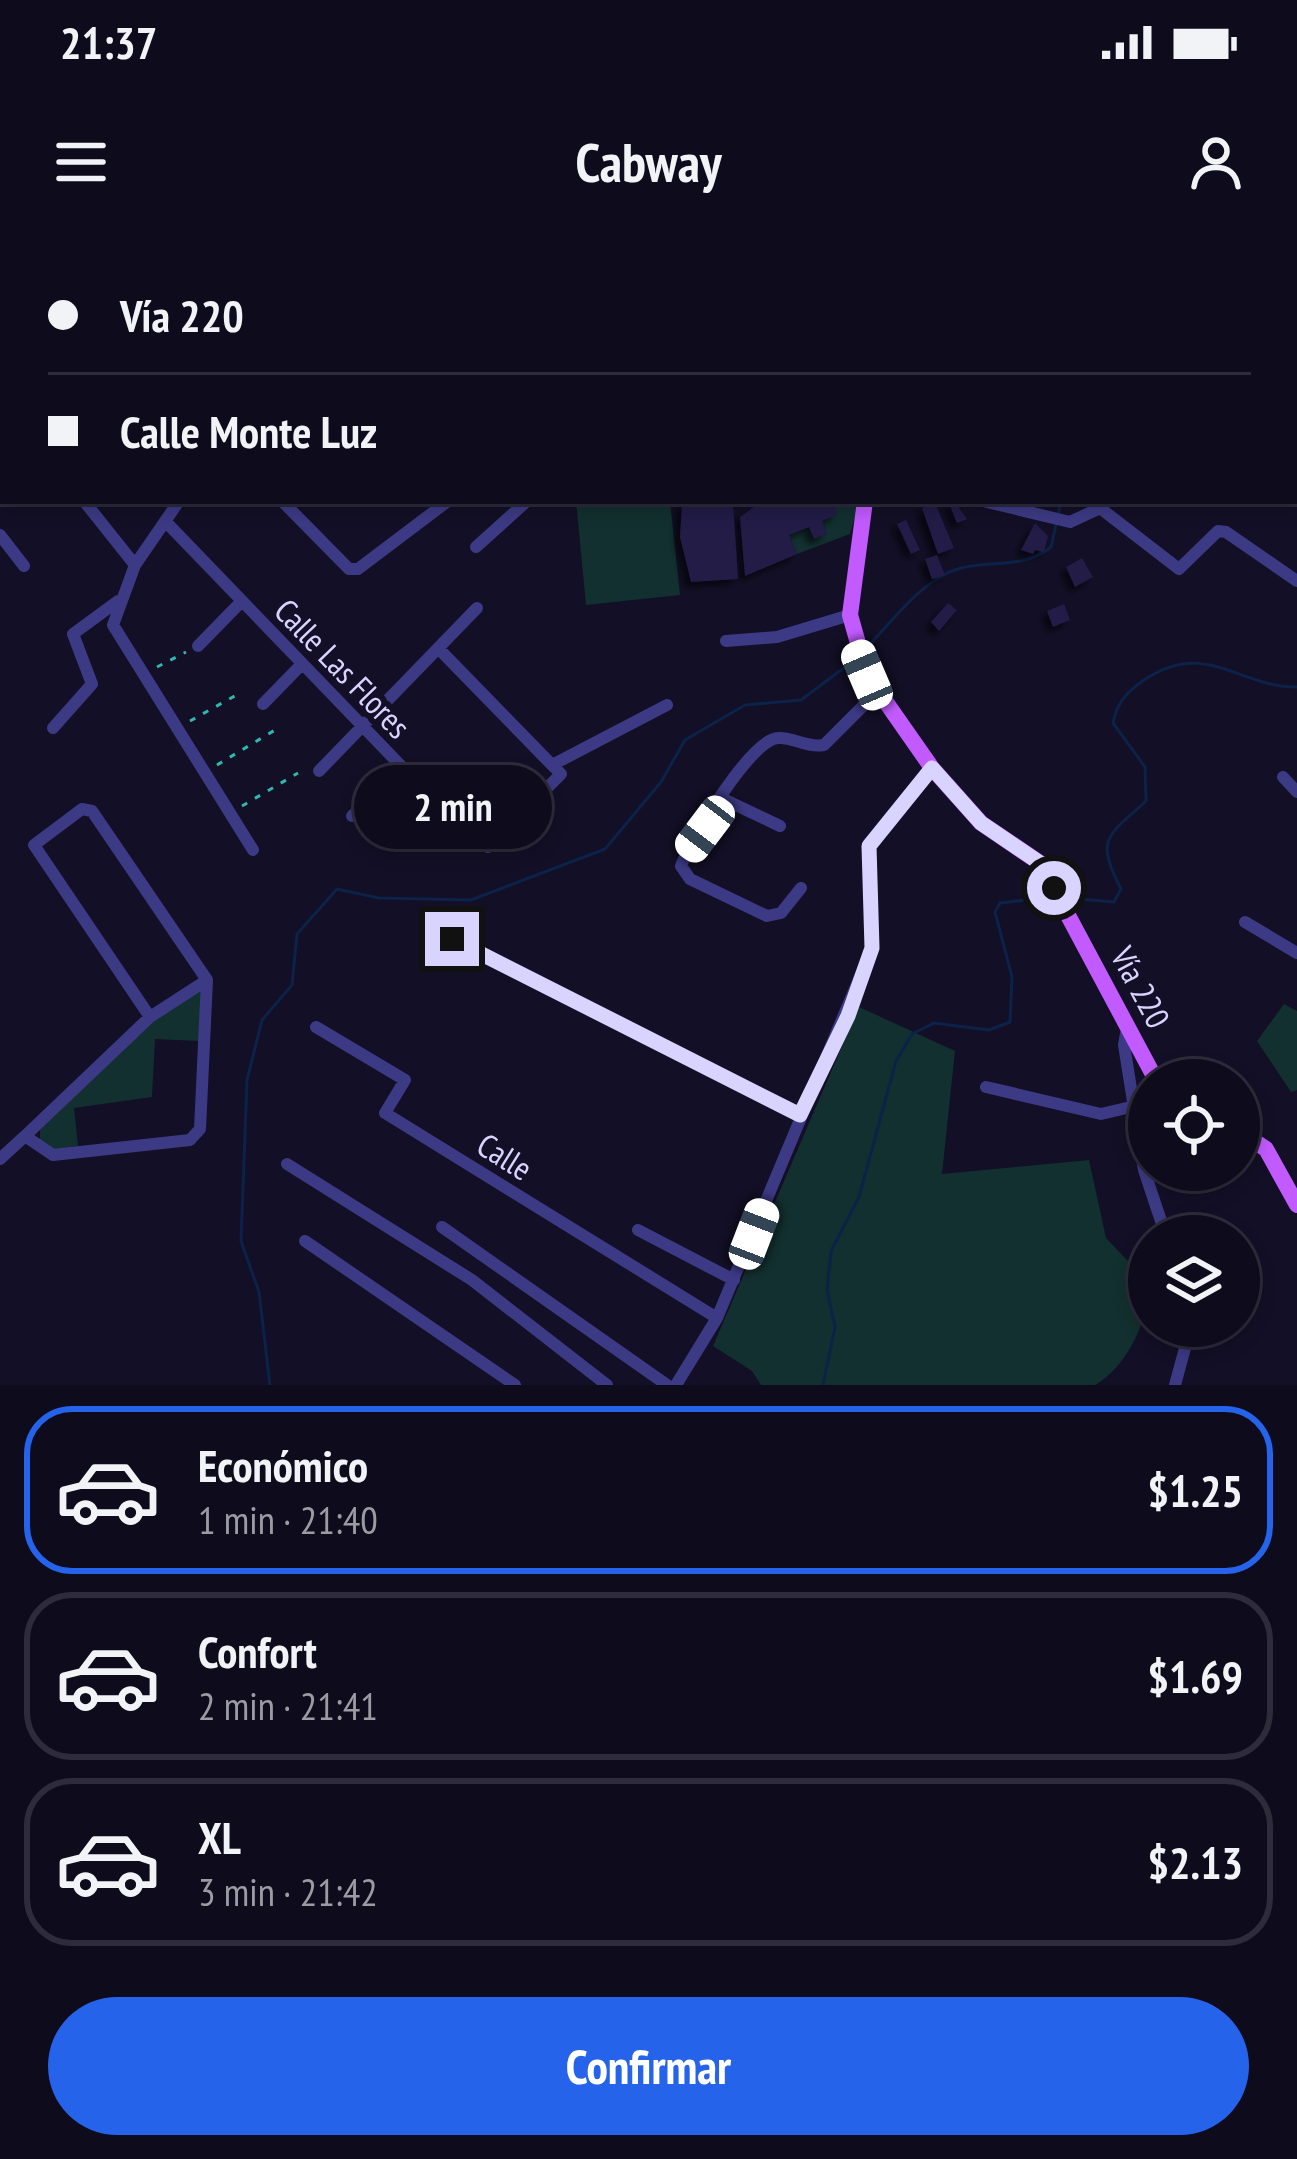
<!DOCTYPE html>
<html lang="es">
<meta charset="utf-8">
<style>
body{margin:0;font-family:"PT Sans Narrow",sans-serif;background:#1c1929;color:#f1f3f6;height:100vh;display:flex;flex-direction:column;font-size:45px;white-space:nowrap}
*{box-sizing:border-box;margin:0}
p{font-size:39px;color:#9b9ba3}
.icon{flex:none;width:66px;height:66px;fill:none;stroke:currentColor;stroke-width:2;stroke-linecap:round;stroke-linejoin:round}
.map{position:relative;height:1145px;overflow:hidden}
.panel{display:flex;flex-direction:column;background:#0e0b1c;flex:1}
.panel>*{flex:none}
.guide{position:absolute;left:0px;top:0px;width:1299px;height:264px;box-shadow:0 6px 18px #0003,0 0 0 3px #2e2b3b;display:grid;align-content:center;height:264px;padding:0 48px;background:#0e0b1c}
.tools{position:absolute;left:1128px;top:819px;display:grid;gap:24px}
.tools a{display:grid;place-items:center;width:132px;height:132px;border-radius:50%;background:#0e0b1c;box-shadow:0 6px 18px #0003,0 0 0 3px #2e2b3b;font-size:60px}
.end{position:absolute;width:54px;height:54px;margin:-27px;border:15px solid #d9d4ff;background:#111;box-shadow:0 0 0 6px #111}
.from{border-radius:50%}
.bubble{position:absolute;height:84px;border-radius:42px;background:#0e0b1c;box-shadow:0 6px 18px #0003,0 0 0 3px #2e2b3b;font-size:39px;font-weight:700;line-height:84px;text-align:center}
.car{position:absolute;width:36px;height:72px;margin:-36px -18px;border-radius:15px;box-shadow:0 0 9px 3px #0007;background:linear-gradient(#fff 24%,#345 0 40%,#fff 0 76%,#345 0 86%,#fff 0)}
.guide b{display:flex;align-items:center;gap:42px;height:114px;font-size:45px}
.guide b+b{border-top:3px solid #2e2b3b}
.guide i{width:30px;height:30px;background:#f1f3f6}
ul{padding:21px 0 0;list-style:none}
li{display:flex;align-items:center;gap:36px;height:168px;margin:0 24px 18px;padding:0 24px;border:6px solid #2e2b3b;border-radius:48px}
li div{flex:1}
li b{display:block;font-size:45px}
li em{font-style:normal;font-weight:700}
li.current{border-color:#2563eb}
li>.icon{width:108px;height:108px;stroke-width:1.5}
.action{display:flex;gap:24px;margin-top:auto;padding:24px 48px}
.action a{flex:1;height:138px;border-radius:72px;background:#2563eb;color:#fff;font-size:48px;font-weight:700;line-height:138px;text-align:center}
.status{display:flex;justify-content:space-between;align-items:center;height:84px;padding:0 60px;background:#0e0b1c;direction:ltr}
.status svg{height:33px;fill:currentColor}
header{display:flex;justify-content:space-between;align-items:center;height:156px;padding:0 48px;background:#0e0b1c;font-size:54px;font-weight:700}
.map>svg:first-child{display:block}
.green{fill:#12302f}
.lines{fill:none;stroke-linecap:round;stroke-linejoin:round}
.stream{stroke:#0c2248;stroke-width:3}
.building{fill:#241b47;filter:url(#shadow)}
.path{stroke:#2fb8b0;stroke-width:3;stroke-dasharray:6 9;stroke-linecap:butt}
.minor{stroke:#3d3a85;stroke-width:12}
.major{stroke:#c25bff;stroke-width:16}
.route{stroke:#d9d4ff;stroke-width:15}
.labels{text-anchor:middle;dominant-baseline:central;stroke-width:12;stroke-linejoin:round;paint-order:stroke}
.street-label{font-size:33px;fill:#d9d4ff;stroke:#130f26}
</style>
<div class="status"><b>21:37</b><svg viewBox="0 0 49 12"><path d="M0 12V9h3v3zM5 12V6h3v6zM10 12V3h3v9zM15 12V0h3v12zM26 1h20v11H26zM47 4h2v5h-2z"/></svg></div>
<header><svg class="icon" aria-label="menu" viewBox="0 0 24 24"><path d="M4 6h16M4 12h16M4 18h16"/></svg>Cabway<svg class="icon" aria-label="person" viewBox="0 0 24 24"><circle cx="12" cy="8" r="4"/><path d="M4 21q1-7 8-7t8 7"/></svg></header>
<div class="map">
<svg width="1297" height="1145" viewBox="0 0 1297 1145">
<defs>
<filter id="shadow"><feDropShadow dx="-5.5" dy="5.5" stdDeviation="3" flood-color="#0009"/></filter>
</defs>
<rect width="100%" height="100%" fill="#130f26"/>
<path class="green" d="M576,261H670L680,355L586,365Z
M860,261L850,294L797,314L789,295L809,287L814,299L827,294L822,281L837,274L833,262Z
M201,750L199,801L155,799L152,857L74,868L78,906L52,910L40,903V890L147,786Z
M1284,764L1297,771V850L1291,852L1257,801Z
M859,767L955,811L942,934L1089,920L1106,998L1149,1043C1149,1080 1127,1127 1095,1145H761L752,1131L713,1106Z"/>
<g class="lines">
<path class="stream" d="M1116,3L1117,0
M1058,275L1061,261
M867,407C893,381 924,337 961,328C995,320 1023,329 1051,307L1056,285
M1067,658L1114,662L1121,649C1095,598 1107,597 1146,561L1145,527L1113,483C1117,462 1127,452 1144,440C1206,398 1239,448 1297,447
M270,1145L259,1052L241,1001L247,840L262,780L292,745L297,694L337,649L379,658L471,660L605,609L661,542L685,500L745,465L801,460L857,418
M823,1145L835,1087L827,1050L831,1011L859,957L896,821L912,794L934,783L989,790L1010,782L1012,737L995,672L1000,663L1051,657"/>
</g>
<path class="building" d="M691,261L733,263L738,339L691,342L680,297L682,265Z
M762,261H833L838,274L822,281L827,294L814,299L809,287L789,295L797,314L745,336L740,277Z
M954,261L967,279L957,283L949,263Z
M935,263L954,308L938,314L922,268Z
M906,280L920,310L911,314L897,284Z
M1035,283L1048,296L1044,312L1035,310L1033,314L1021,310Z
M937,315L945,335L932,339L925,319Z
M1082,318L1093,337L1075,347L1066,327Z
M948,363L957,370L939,391L931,382Z
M1064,364L1070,380L1053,387L1047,371Z"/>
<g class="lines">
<path class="path" d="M157,427L186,412
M190,481L240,453
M217,525L275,490
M242,566L298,533"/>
<path class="minor" d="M142,0L145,3
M294,0L297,3
M419,0L420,3
M320,3L324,0
M573,3L576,0
M664,3L668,0
M829,3L832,0
M0,60L3,63
M0,159L3,162
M84,261L135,325L179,261
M282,261L349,329H358L448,261
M983,261L1070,282L1100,268L1179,329L1218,291L1226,292L1297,341
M165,281L402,527L488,607L561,534L552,525L667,465
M0,295L24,326
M476,307L527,261
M135,325L113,385L253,610
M726,401L777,397L850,375
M198,406L241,362
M438,408L552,525
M263,464L302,424
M53,488L92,444L73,394L118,361
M319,531L477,368
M1283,537L1297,552
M721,558L780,586
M352,576L402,527
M801,648L781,673L767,676L690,639L681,626C690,601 751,499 778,498C794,497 806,508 824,505L878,451
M1245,682L1297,713
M452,699L800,875
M316,787L405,840L385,873L717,1078
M1127,788L1124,805L1144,930L1166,996
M986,847L1101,874L1135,866
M25,896L150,777L207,740
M0,919L25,896L53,915L190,900L200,889L207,740L92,571L82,569L34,605L150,777
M287,924L472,1040L607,1145
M442,987L667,1145
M638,990L734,1040
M305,1001L515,1145
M676,1145L717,1078L872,708L869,606L932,528
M1175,1145L1191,1086"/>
<path class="major" d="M780,0L781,3
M865,261L850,375L867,435L932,528L981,583L1040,623L1156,840
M1239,891L1266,909L1297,965"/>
</g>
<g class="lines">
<path class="route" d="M452,699L800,875L848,776L872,708L869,606L932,528L981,583L1040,623L1054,648"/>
</g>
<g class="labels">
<g class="street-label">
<text transform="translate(343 428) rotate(46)">Calle Las Flores</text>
<text transform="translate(1141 747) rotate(62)">Vía 220</text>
<text transform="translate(505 916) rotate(32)">Calle</text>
</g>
</g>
</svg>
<div class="tools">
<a><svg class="icon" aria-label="locate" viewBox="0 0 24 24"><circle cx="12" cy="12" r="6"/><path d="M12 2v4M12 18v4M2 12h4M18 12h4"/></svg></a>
<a><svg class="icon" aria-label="layers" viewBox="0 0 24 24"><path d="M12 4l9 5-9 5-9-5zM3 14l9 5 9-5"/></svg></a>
</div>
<i class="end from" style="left:1054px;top:648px"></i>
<i class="end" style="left:452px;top:699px"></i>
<div class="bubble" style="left:354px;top:525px;width:198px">2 min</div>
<i class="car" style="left:867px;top:435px;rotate:337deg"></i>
<i class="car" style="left:705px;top:589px;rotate:217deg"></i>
<i class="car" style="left:754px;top:994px;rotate:21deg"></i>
<div class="guide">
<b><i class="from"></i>Vía 220</b>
<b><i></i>Calle Monte Luz</b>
</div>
</div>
<section class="panel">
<ul>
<li class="current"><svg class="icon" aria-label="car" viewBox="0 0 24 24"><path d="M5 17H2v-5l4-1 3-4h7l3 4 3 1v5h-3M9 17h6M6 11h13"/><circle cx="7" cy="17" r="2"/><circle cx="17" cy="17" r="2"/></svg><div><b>Económico</b><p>1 min · 21:40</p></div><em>$1.25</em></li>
<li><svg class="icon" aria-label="car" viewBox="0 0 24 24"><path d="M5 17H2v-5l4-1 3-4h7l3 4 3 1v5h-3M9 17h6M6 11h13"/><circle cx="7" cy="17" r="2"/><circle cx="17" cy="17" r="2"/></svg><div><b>Confort</b><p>2 min · 21:41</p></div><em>$1.69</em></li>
<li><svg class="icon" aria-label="car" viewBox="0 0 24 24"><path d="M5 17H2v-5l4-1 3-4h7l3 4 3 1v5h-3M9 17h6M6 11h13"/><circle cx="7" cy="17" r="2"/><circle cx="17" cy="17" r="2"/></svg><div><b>XL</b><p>3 min · 21:42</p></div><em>$2.13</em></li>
</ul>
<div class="action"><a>Confirmar</a></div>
</section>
